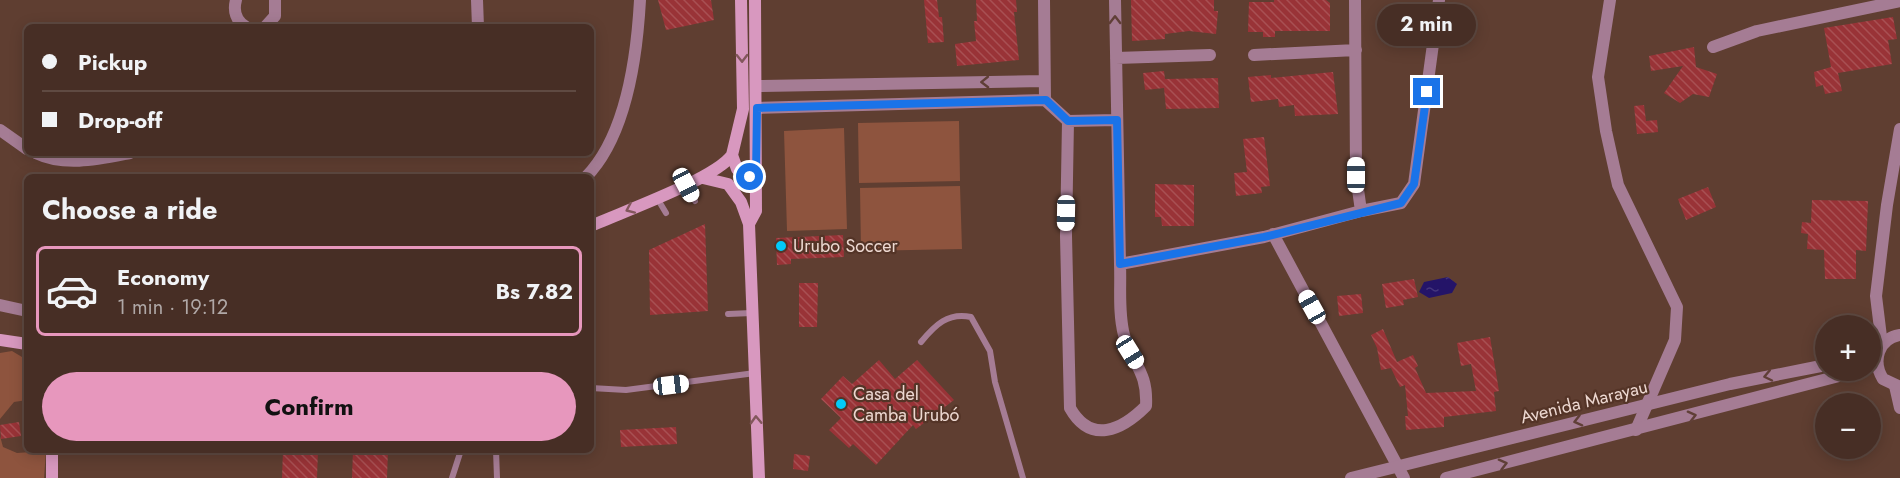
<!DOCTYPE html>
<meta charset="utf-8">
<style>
body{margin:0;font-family:Jost,sans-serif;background:#4e362d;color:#f1f3f6;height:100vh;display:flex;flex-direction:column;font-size:22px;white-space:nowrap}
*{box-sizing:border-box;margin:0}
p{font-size:20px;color:#b0a8a7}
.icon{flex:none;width:33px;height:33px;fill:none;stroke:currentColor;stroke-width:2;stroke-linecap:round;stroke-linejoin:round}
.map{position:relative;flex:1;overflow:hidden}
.sheet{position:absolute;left:24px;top:174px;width:570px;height:279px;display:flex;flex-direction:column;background:#472e25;border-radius:9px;box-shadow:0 3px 15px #0003,0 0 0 2px #5f4a42}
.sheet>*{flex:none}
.hud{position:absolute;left:24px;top:24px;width:570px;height:132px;border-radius:9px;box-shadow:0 3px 15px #0003,0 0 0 2px #5f4a42;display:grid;align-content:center;height:132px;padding:0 18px;background:#472e25}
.buttons{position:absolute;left:1815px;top:315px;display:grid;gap:12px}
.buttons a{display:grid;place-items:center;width:66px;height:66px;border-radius:50%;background:#472e25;box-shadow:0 3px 15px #0003,0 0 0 2px #5f4a42;font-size:30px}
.end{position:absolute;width:27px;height:27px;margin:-14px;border:8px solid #1a73e8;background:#fff;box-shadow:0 0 0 3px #fff}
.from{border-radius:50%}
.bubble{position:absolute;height:42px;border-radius:21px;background:#472e25;box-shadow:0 3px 15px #0003,0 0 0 2px #5f4a42;font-size:20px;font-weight:700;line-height:42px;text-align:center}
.car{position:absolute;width:18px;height:36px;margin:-18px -9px;border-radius:8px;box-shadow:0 0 4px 2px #0007;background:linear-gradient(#fff 24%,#345 0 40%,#fff 0 76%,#345 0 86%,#fff 0)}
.hud b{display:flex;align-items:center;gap:21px;height:57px;font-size:22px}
.hud b+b{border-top:2px solid #5f4a42}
.hud i{width:15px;height:15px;background:#f1f3f6}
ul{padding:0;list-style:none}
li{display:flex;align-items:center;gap:18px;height:90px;margin:0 12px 9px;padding:0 6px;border:3px solid transparent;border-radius:9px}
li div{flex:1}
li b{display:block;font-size:22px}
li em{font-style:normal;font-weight:700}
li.current{border-color:#e797bd}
li>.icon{width:54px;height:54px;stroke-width:1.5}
h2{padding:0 18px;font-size:27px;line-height:72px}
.button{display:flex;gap:12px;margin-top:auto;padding:12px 18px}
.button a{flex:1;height:69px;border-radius:36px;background:#e797bd;color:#111;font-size:24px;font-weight:700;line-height:69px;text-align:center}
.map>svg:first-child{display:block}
.grass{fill:#8e543e}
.water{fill:url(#water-ripples)}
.building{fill:url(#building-back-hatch)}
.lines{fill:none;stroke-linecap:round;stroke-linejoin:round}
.service{stroke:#a57c94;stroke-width:6}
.minor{stroke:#a57c94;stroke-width:12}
.tertiary{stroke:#a57c94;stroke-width:12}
.secondary{stroke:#d898bf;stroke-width:12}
.oneway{stroke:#603f37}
.oneway2{stroke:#82575c}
.route{stroke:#1a73e8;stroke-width:8}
.poi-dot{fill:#02cbf9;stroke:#543427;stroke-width:2}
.labels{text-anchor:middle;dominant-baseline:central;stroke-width:4.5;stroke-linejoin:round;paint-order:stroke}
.poi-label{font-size:18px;fill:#edd8d1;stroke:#543427;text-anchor:start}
.street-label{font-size:18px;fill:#edd8d1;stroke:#543427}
</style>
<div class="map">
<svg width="1900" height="478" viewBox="0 0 1900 478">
<defs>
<pattern id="water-ripples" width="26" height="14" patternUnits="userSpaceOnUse" patternTransform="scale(1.5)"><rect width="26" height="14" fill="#241468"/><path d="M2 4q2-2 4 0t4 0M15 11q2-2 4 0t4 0" fill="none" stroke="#44357d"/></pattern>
<pattern id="building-back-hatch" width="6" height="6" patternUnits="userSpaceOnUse" patternTransform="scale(1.5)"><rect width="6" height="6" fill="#993337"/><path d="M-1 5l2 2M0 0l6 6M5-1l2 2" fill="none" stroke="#a85053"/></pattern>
</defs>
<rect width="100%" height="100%" fill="#5f3e31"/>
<path class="grass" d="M959,121L960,181L859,183L858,123Z
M844,128L847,229L787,231L784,131Z
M960,186L962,249L861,251L860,188Z
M12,351L27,360V400L14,402L0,419V353Z
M0,436L3,447L17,453L46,451L44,478H0Z"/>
<path class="water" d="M1448,277L1457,284L1452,293L1429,298L1419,292L1424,282Z"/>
<path class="building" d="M658,0H711L714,20L666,30Z
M924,0H937L939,17H942L944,42L928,43Z
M976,0H1016L1017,12H1014L1019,60L957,66L955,44L976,41L974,21H977Z
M1131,0H1214V11H1218L1216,34L1189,31L1165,34V39L1132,41Z
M1274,0H1326L1330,3V31H1275V37H1263V32H1248L1249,2H1274Z
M1893,17L1897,39L1888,40L1892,64L1838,73L1842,91L1825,94L1823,85L1816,87L1814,72L1831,67L1824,28Z
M1694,47L1696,67L1717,74L1709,97L1693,94L1680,103L1664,93L1683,66L1651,71L1649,56Z
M1164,71L1165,79L1218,78L1219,108L1166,109L1164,88L1145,90L1143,73Z
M1333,72L1338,114L1295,116L1294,105L1279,107L1278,99L1251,102L1248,77L1271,75V78Z
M1644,105L1646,121L1657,120L1658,132L1637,134L1634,106Z
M1264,137L1270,186L1261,187L1262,193L1236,196L1234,173L1247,172L1243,139Z
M1155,184L1194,185V226H1162L1161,217H1155Z
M1708,187L1716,207L1686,220L1678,199Z
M1812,200L1868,201L1866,251L1856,250V279H1825L1824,250L1807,249L1808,234L1801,233L1802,222L1811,223Z
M705,224L708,311L650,315L649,250Z
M843,235L844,257L791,259V264L777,265L776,238Z
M1414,279L1418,297L1403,300L1404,305L1386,308L1382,284Z
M799,283H818L817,327H799Z
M1361,294L1363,313L1339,316L1337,296Z
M1383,329L1397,362L1413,355L1418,366L1415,368L1426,393L1476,391L1471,364L1461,366L1457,343L1490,337L1499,391L1494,392L1496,411L1444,417V427L1406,430L1405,416H1408L1405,385L1400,387L1391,368L1381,370L1377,348L1371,335Z
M879,360L895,379L917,360L954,400L916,429L913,425L876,465L853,444L849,448L829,430L841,418L821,399L843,376L852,384Z
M19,422L21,436L1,439L0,425Z
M676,427L677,444L621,447L620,430Z
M283,450H318L317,478H282Z
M353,450H388L387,478H352Z
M794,454L810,456L808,471L793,469Z"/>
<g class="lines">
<path class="service" d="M686,186L695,201
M657,198L666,213
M728,314L752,313
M921,342C935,325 948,312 971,317L990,351L995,382L1023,478
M591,388L626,390L755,373
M496,450L497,478
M452,478L461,450"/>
<path class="minor" d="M236,0C233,11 236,21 246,27
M477,0L478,27
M1044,0L1045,100L1068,121L1117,120
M1115,0L1120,264L1264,237L1361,211L1356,175L1355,0
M1610,0L1598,77L1606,131L1618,185L1677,307L1675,340L1636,430
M265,27L275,16V0
M1713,47L1757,31L1900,1
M1254,55L1356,50
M1116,58L1210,55
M757,86L1043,81
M757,108L1045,100
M1068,121L1066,236L1070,408C1091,445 1122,430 1146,406C1148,371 1132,364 1124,335C1118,312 1121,287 1120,264
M0,130L27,149
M36,153C65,167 99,159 130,153
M586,177C627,135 637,55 640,0
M1361,211L1401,203L1414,184L1439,0
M1273,234L1404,478
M0,305L27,311
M1882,345L1876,296L1887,205L1900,129
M1895,386L1900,408"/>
<path class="tertiary" d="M1900,335C1878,339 1872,361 1883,379L1900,387
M1351,478L1730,384L1826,365
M1446,478L1862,370"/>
<path class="secondary" d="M741,0L743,109L732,155L737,169L743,175L756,177
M755,0L756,211L749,224L759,478
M703,178L728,184L741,202L749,224
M591,226C622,212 715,179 732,155
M0,340L27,344
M52,450V478"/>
</g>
<defs><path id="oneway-chevron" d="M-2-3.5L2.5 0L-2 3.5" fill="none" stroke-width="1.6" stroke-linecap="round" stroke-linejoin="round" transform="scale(1.5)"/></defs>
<g class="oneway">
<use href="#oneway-chevron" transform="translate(1115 20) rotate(-90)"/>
<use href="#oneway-chevron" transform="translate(985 82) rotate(179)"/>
<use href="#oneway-chevron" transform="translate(1768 376) rotate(168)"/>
<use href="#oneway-chevron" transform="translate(1692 416) rotate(-14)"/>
<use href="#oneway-chevron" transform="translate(1578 421) rotate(166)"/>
<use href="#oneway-chevron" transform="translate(1503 464) rotate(-14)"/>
</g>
<g class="oneway2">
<use href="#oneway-chevron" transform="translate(742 58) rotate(89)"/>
<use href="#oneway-chevron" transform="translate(630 209) rotate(156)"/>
<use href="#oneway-chevron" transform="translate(756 420) rotate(-92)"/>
</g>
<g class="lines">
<path class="route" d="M750,177H756L757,108L1046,100L1068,121L1117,120L1120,264L1264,237L1401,203L1414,184L1427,92"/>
</g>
<g class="poi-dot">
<circle cx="781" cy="246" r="6"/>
<circle cx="841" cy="404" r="6"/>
</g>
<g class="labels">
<g class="poi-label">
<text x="793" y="246">Urubo Soccer</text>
<text x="853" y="394">Casa del<tspan x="853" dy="21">Camba Urubó</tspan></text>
</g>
<g class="street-label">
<text transform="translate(1584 402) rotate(-14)">Avenida Marayau</text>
</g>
</g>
</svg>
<div class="buttons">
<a>+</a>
<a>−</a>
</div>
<i class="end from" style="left:750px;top:177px"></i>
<i class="end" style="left:1427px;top:92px"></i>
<div class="bubble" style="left:1377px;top:4px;width:99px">2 min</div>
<i class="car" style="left:1356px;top:175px;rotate:0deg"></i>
<i class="car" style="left:686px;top:185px;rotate:152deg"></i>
<i class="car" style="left:1066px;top:213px;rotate:181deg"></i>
<i class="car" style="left:1312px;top:307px;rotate:331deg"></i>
<i class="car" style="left:1130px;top:352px;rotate:148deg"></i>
<i class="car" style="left:671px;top:385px;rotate:83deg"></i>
<div class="hud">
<b><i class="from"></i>Pickup</b>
<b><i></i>Drop-off</b>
</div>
<section class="sheet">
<h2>Choose a ride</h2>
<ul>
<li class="current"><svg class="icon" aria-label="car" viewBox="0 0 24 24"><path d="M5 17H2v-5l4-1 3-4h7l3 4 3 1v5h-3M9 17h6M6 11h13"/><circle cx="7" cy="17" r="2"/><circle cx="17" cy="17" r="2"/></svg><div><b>Economy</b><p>1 min · 19:12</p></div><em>Bs 7.82</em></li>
</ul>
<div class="button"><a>Confirm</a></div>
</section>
</div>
